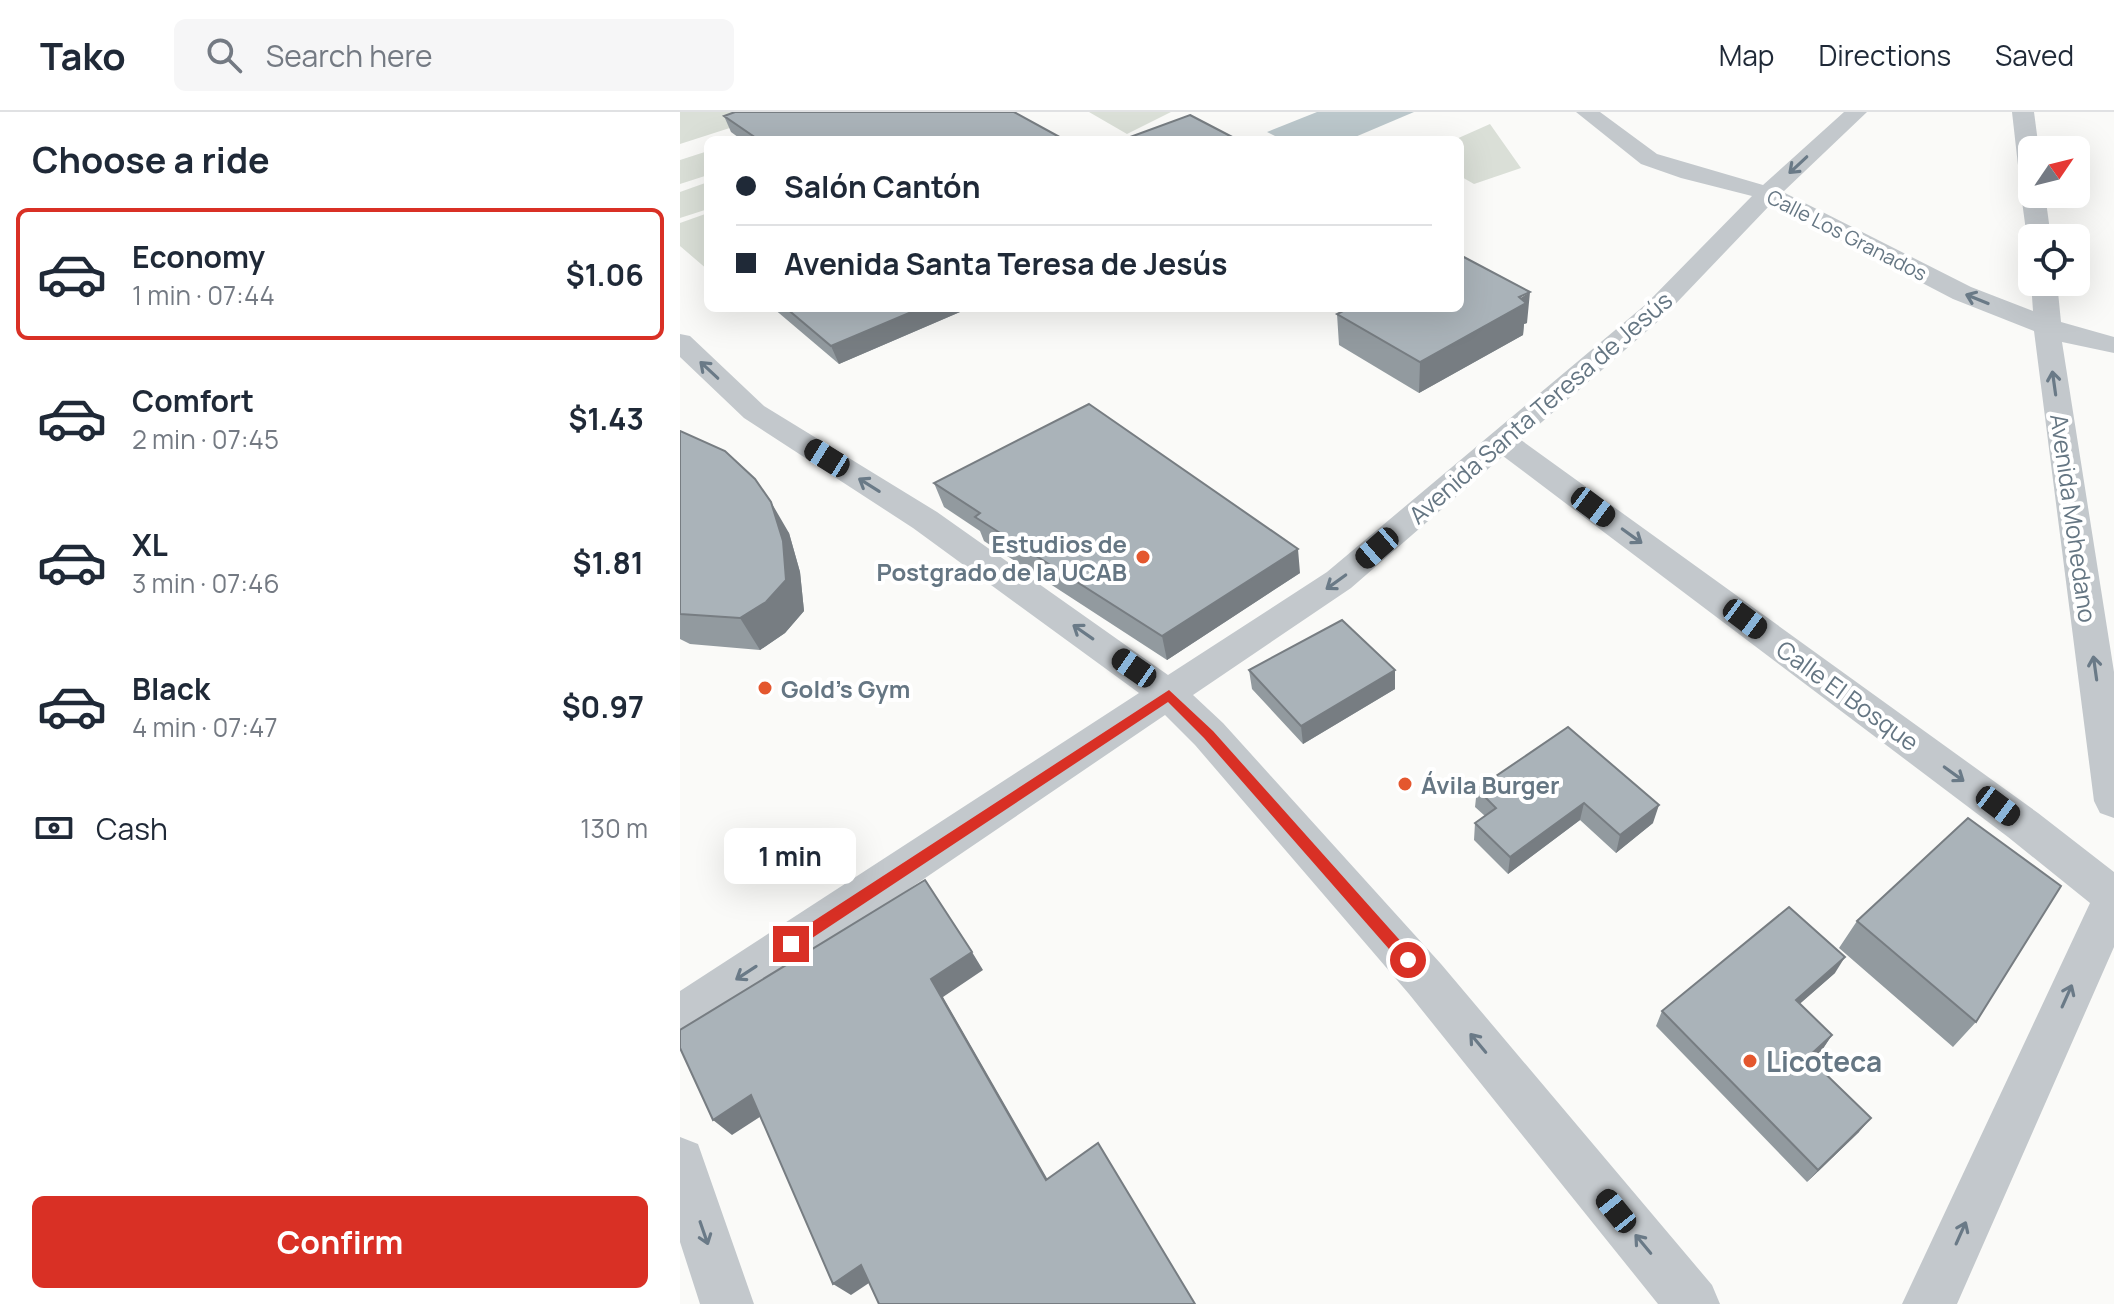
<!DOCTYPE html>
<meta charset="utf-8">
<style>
body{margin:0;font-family:Manrope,sans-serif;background:#f6f6f7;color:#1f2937;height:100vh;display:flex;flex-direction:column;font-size:30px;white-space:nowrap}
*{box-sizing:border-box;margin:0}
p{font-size:26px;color:#747a83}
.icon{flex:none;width:44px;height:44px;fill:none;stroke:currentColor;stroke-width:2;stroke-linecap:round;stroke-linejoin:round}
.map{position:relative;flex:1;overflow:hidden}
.panel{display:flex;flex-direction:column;background:#fff;width:680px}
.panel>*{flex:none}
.hud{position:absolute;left:24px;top:24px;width:760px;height:176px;border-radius:12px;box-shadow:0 8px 32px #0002;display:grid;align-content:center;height:176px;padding:0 32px;background:#fff}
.needle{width:52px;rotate:55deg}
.buttons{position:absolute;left:1338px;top:24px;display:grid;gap:16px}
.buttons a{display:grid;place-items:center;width:72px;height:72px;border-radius:12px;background:#fff;box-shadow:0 8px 32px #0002;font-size:40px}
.end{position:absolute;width:36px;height:36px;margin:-18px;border:10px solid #d93025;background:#fff;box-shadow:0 0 0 4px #fff}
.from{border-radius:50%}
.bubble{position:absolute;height:56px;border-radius:12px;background:#fff;box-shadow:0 8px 32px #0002;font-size:26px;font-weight:700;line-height:56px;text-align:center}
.car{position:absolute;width:24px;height:48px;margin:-24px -12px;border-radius:10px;box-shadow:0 0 6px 2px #0007;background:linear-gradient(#222 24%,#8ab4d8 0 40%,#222 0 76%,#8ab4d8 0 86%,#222 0)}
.hud b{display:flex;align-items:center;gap:28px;height:76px;font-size:30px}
.hud b+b{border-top:2px solid #e0e1e3}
.hud i{width:20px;height:20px;background:#1f2937}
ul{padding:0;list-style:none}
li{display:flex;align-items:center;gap:24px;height:132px;margin:0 16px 12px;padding:0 16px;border:4px solid transparent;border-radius:12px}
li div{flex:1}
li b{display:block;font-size:30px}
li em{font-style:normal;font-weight:700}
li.on{border-color:#d93025}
li>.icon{width:72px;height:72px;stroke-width:1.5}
h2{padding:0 32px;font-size:36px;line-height:96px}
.pay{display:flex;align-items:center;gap:20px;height:88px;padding:0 32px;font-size:30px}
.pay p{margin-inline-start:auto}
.cta{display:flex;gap:16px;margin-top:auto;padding:16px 32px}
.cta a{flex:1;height:92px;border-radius:12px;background:#d93025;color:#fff;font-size:32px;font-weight:700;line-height:92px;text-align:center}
header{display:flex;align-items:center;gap:48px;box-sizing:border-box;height:112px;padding:0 40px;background:#fff;border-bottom:2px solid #e0e1e3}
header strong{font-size:38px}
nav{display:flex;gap:44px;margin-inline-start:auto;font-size:28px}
.search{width:560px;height:72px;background:#f6f6f7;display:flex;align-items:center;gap:20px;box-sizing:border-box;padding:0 28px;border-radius:12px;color:#747a83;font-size:30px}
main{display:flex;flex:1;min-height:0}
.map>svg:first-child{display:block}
.green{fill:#dadfd7}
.water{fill:#bbc7cb}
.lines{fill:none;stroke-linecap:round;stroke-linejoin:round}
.street{fill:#c3c8cc;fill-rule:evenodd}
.wall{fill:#929a9f}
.shaded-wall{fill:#777d82}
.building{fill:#aab3b9;stroke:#777d82;stroke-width:2}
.oneway{stroke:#6a7a87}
.route{fill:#d93025}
.poi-dot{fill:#e4572e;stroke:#fff;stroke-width:3}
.labels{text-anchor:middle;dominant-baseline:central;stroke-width:8;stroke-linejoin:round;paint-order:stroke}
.far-street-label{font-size:20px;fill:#657683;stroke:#fff}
.street-label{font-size:24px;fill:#657683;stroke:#fff}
.poi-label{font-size:24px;font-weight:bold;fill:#657683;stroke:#fff;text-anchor:start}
.near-poi-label{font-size:28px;font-weight:bold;fill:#657683;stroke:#fff;text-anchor:start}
</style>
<header>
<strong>Tako</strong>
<div class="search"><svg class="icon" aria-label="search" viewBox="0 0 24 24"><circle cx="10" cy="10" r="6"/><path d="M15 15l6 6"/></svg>Search here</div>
<nav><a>Map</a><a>Directions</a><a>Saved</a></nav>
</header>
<main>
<section class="panel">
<h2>Choose a ride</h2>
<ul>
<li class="on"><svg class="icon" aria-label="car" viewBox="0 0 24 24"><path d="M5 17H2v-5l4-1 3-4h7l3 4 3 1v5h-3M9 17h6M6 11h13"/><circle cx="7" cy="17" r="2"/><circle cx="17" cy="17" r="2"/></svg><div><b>Economy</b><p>1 min · 07:44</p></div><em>$1.06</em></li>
<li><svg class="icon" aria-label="car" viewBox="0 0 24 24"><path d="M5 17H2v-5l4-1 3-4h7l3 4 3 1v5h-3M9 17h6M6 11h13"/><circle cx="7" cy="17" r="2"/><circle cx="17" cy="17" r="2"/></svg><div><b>Comfort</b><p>2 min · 07:45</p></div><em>$1.43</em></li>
<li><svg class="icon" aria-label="car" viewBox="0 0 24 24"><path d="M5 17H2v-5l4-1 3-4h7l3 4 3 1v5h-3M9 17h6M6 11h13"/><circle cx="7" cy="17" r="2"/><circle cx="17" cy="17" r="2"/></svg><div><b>XL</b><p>3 min · 07:46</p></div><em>$1.81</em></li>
<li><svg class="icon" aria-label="car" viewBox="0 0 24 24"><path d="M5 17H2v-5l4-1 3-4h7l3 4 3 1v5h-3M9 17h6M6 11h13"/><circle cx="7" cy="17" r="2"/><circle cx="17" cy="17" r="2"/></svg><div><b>Black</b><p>4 min · 07:47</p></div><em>$0.97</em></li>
</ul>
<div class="pay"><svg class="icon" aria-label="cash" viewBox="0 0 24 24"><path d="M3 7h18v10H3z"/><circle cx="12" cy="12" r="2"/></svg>Cash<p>130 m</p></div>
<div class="cta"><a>Confirm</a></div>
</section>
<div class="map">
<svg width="1434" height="1192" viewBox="0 0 1434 1192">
<rect width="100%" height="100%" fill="#fafaf8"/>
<path class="green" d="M0,0H100L0,32Z
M409,0H491L447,22Z
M810,12L841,56L794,72L780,64V28H774Z
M28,39V63L0,72V48Z
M28,70V97L0,106V80Z
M28,101V158L0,134V111Z"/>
<path class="water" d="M637,0H734L668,28H603L587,20Z"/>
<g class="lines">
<path class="street" d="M896,0H920L977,42L1083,73L1164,0H1187L1103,80L1291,175L1353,199L1351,170L1352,169L1377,170L1381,210L1434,225V241L1382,230L1434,560V706L1420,701L1414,689L1354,219L1273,187L1091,92L983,205L841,328L1358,701L1434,760V835L1277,1192H1222L1410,791L1328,725L823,344L671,476L513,583L543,611L761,852L1032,1173L1040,1192H978L729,882L515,633L485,603L17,921L0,927V879L459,581L233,416L64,306L0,245V222L10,224L84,294L257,400L488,563L647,460L965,193L1072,84L1001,66L961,52Z
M1332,0H1354L1359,38H1352V82H1365L1371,126H1352V132L1347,126L1341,82L1347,77L1340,71Z
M0,1025L18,1032L74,1192H20L0,1130Z"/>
</g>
<path class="wall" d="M44,4L385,28H62L51,20Z
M93,196H279L280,200L159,252Z
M657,202L847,211L844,212L843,223L739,281L659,233Z
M0,319L109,421L120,460L124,499L105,521L80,538L10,532L0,527Z
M254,371L620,461L487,548L304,429L300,419L264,395Z
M569,558H715V577L623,632L572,577Z
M888,615L973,711L936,741L900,708L828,762L794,728L795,711L805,704L795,695L797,677Z
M1177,809L1296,910L1273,935L1159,836Z
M1155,861L1119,892L1152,923L1142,938L1131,948L1179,1020L1127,1070L976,914L982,899Z"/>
<path class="shaded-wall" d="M850,180L847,211L844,212L843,223L739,281L740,250Z
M241,196H279L280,200L159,252L151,234Z
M91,390L109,421L120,460L124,499L105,521L80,538L60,506Z
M618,437L620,461L487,548L482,524Z
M715,558V577L623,632L621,614Z
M904,691L900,708L828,762L830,745Z
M979,693L973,711L936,741L940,723Z
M292,840L303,858L263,885L376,1082L366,1068L251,867Z
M1165,845L1155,861L1106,904L1116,888Z
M1152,923L1142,938L1118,960L1128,945Z
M71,983L89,999L52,1023L33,1008Z
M1191,1006L1179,1020L1127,1070L1138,1058Z
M181,1153L198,1165L171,1183L153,1172Z"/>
<path class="building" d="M55,0H334L385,28H79L44,4Z
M510,3L558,28H442Z
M780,143L850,180L839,185L846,191L740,250L657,202L669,196H780Z
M106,196H241L151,234Z
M409,292L618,437L482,524L295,405L300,401L254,371Z
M0,319L45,339L75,367L91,390L103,429L106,468L86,490L60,506L0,502Z
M662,508L715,558L621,614L569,558Z
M888,615L979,693L940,723L904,691L830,745L795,711L816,696L797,677Z
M1288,706L1381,774L1296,910L1177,809Z
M245,768L292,840L251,867L366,1068L418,1031L515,1192H199L181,1153L153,1172L71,983L33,1008L0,936V918Z
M1109,795L1165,845L1116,888L1152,923L1128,945L1191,1006L1138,1058L982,899Z"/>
<defs><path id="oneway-shaft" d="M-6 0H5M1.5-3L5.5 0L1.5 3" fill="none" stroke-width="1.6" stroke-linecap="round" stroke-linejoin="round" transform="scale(2)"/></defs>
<g class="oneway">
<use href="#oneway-shaft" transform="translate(1118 53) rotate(137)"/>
<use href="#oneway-shaft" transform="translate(1297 187) rotate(-158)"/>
<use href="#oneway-shaft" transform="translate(29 258) rotate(-137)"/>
<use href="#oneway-shaft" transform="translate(1374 271) rotate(-98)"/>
<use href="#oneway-shaft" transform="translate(189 373) rotate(-148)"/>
<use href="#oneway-shaft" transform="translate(952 424) rotate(36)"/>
<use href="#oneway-shaft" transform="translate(656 470) rotate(144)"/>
<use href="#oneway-shaft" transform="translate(403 520) rotate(-145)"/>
<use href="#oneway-shaft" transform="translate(1415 556) rotate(-98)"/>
<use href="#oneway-shaft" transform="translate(1274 662) rotate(36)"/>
<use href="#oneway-shaft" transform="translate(66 861) rotate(147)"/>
<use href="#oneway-shaft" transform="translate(1387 884) rotate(-66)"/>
<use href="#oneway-shaft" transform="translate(798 931) rotate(-130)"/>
<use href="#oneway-shaft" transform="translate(24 1121) rotate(71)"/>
<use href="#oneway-shaft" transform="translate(1281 1121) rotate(-66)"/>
<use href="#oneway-shaft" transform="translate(963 1132) rotate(-130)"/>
</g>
<path class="route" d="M489,578L533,619L733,843V853H723L524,626L488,590L117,836H106V827Z"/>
<g class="poi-dot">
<circle cx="463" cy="445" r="8"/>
<circle cx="85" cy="576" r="8"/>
<circle cx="725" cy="672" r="8"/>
<circle cx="1070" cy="949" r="8"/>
</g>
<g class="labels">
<g class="far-street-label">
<text transform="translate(1167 123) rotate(27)">Calle Los Granados</text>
</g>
<g class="street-label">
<text transform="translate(860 295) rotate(-41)">Avenida Santa Teresa de Jesús</text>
<text transform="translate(1394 406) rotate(82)">Avenida Mohedano</text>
<text transform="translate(1168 583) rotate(36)">Calle El Bosque</text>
</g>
<g class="poi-label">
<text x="447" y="431" text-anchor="end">Estudios de<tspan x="447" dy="28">Postgrado de la UCAB</tspan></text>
<text x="101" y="576">Gold's Gym</text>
<text x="741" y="672">Ávila Burger</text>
</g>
<g class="near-poi-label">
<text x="1086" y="949">Licoteca</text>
</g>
</g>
</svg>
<div class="buttons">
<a><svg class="needle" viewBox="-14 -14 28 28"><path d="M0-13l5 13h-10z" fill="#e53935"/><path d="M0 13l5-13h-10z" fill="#747a83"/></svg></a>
<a><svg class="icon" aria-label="locate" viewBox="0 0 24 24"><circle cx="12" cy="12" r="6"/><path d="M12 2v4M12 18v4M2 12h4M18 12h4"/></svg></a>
</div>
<i class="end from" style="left:728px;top:848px"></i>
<i class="end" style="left:111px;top:832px"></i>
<div class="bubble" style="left:44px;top:716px;width:132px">1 min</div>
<i class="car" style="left:147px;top:346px;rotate:302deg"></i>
<i class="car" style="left:913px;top:395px;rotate:127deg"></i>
<i class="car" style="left:697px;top:436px;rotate:229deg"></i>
<i class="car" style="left:1065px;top:507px;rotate:127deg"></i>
<i class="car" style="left:454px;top:556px;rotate:305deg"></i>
<i class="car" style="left:1318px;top:694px;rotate:127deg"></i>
<i class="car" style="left:936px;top:1099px;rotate:321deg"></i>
<div class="hud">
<b><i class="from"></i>Salón Cantón</b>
<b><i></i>Avenida Santa Teresa de Jesús</b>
</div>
</div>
</main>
